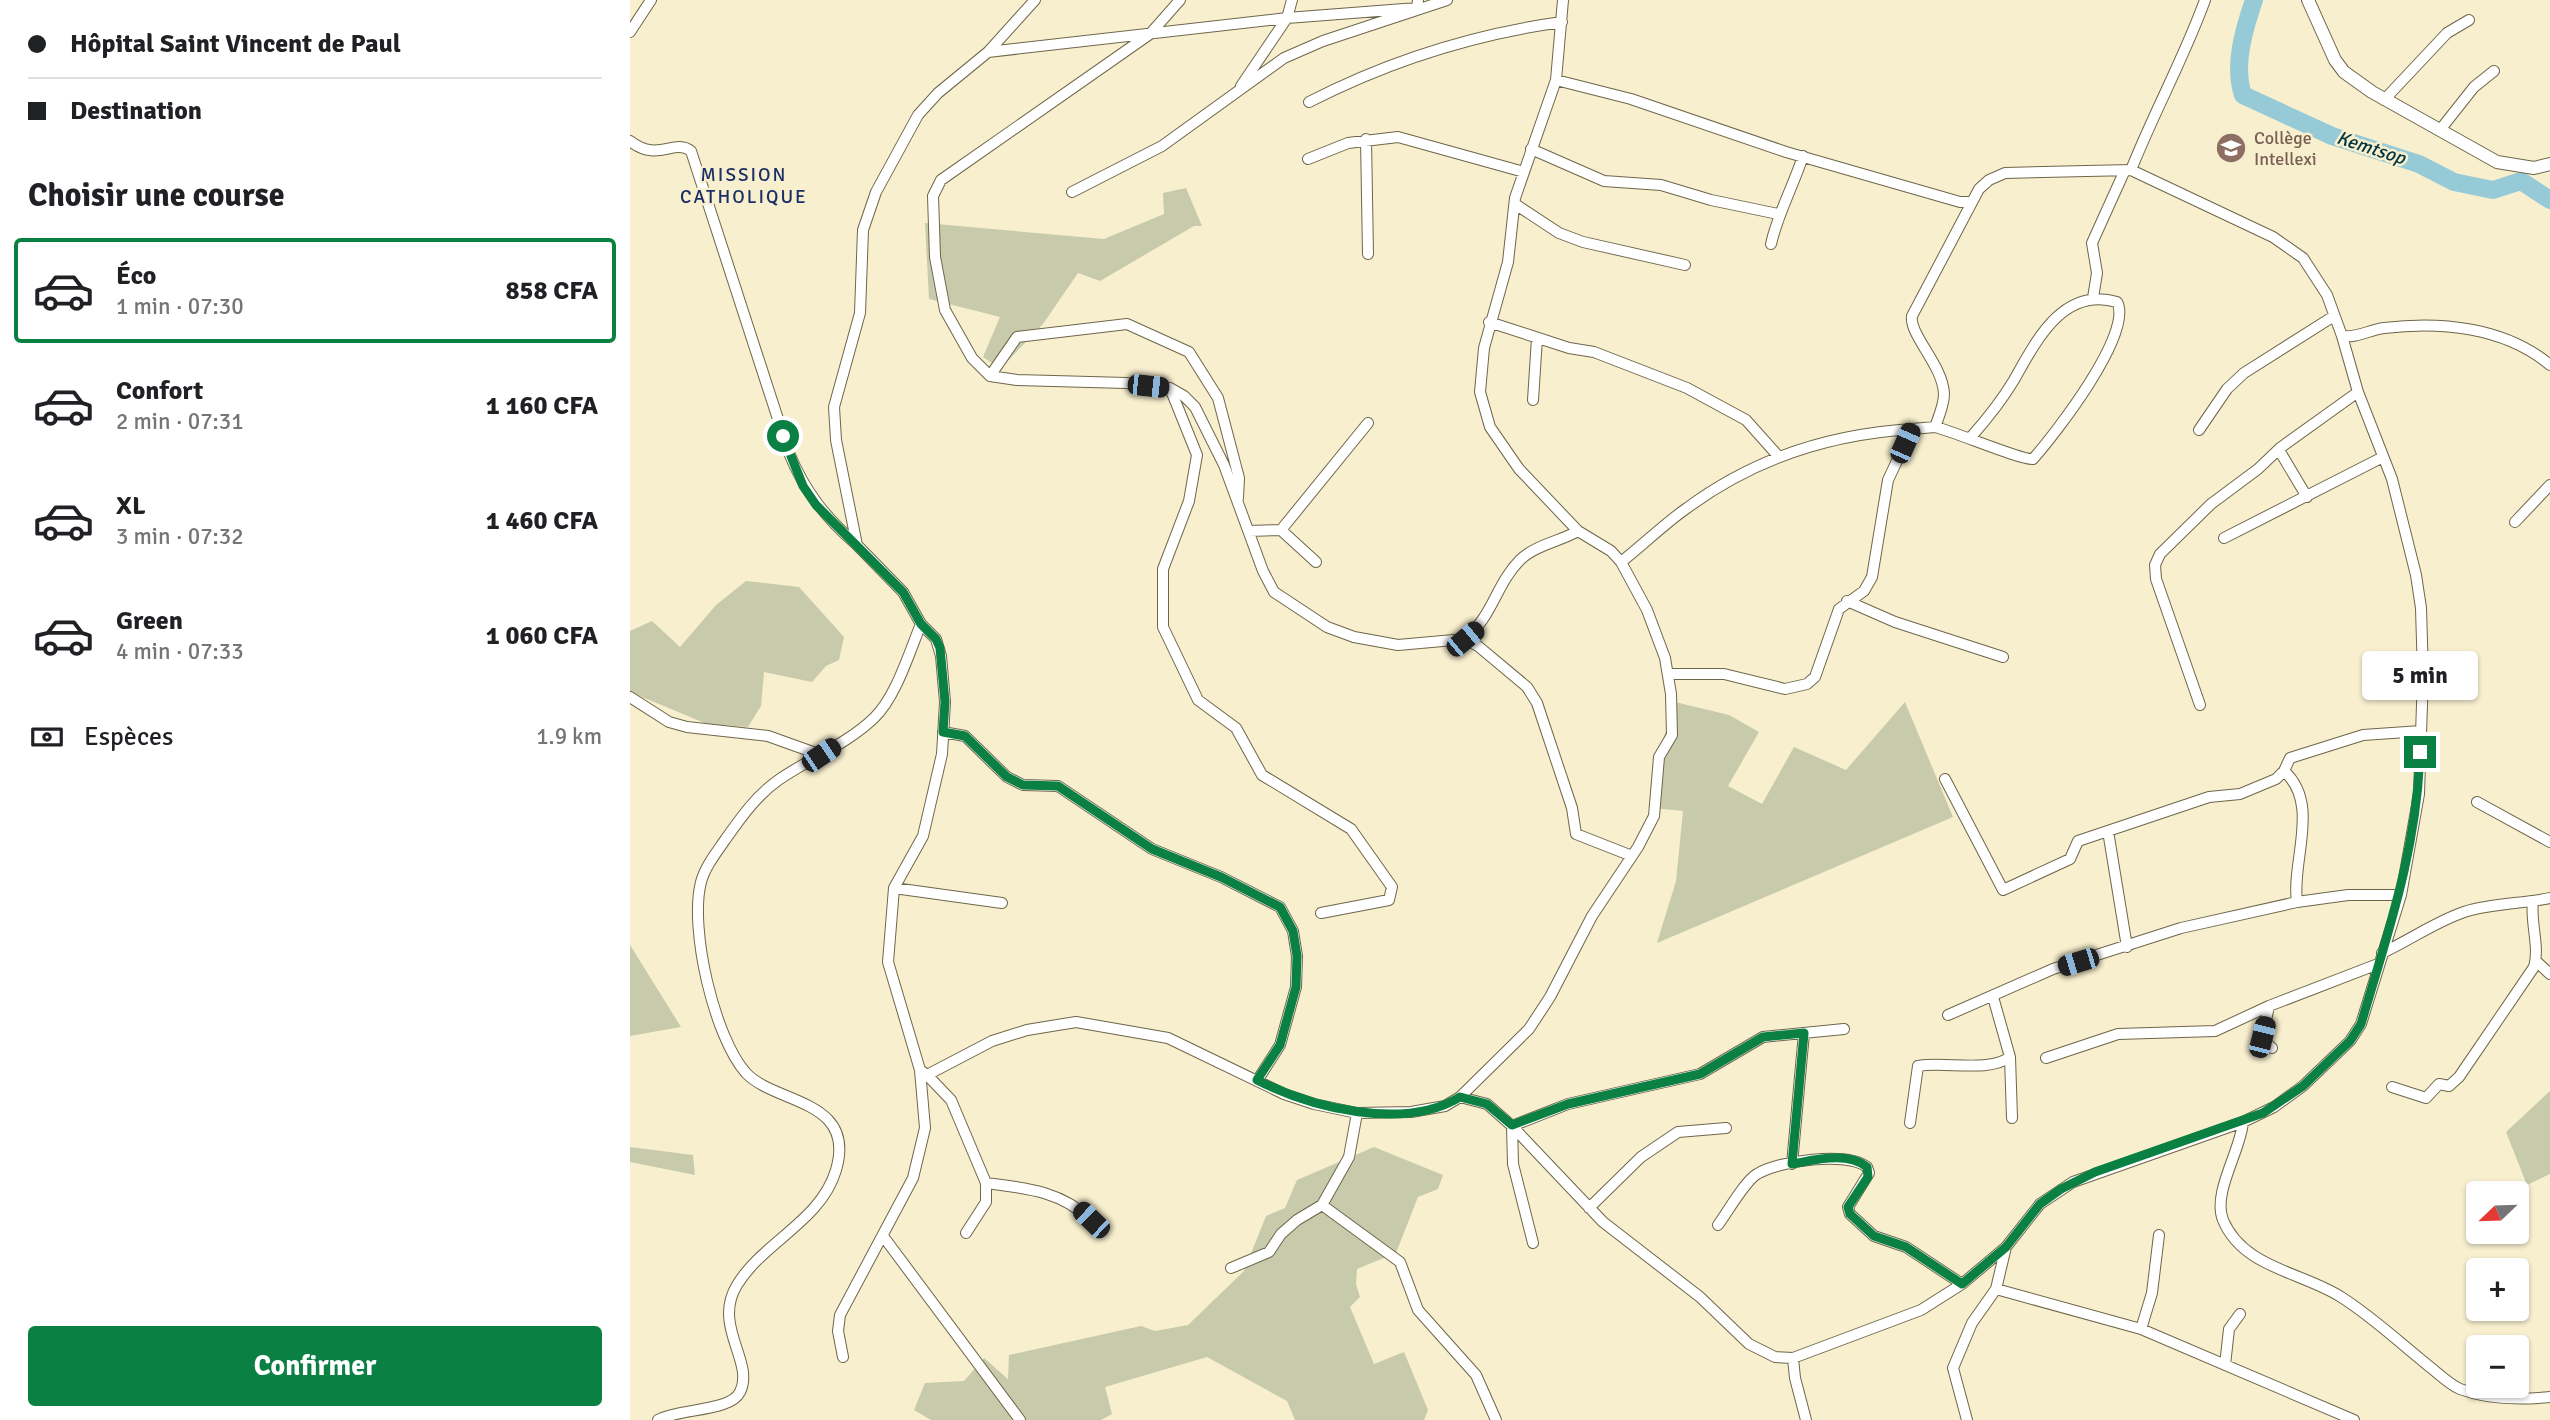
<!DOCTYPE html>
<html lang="fr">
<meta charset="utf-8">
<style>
body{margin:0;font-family:Signika,sans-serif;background:#f6f6f6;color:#202124;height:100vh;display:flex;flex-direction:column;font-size:26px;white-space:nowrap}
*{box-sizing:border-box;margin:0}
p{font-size:23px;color:#757577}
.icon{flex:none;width:38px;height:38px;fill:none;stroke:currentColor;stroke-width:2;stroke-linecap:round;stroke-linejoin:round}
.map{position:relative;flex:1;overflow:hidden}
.details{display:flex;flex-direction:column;background:#fff;width:630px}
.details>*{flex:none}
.banner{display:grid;align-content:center;height:154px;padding:0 28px;background:#fff}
.needle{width:46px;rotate:247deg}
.controls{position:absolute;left:1836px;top:1181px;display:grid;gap:14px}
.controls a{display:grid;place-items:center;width:63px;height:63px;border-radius:7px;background:#fff;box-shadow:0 2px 5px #0004;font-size:35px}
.end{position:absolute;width:32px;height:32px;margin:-16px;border:9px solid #0b8043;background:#fff;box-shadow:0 0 0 4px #fff}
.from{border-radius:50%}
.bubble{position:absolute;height:49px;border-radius:7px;background:#fff;box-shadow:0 2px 5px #0004;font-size:23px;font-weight:700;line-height:49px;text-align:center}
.car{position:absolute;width:21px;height:42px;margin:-21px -10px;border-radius:9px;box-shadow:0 0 5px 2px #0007;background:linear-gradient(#222 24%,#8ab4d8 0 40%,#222 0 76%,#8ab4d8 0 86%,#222 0)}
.banner b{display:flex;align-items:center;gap:24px;height:66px;font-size:26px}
.banner b+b{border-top:2px solid #e0e0e0}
.banner i{width:18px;height:18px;background:#202124}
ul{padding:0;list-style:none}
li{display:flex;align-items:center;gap:21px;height:105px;margin:0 14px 10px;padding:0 14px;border:4px solid transparent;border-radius:7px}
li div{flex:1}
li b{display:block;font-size:26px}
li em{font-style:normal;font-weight:700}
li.on{border-color:#0b8043}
li>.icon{width:63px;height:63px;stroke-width:1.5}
h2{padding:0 28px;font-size:32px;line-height:84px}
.pay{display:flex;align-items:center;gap:18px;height:77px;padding:0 28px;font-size:26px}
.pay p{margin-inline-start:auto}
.action{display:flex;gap:14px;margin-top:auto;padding:14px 28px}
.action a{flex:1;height:80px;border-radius:7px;background:#0b8043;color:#fff;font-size:28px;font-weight:700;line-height:80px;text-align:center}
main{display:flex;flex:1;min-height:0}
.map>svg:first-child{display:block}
.green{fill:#c7cbab}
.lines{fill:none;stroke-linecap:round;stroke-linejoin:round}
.river{stroke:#95cad6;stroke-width:18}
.minor-casing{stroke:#6e664a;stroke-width:12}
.tertiary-casing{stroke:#6e664a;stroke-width:14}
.minor{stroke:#fff;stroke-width:10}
.tertiary{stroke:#fff;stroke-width:12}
.route{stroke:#0b8043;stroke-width:9}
.labels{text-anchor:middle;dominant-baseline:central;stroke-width:5;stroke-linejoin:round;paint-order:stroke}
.education-label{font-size:18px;fill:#785e54;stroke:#f8efcf;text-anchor:start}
.water-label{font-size:19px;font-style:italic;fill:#023640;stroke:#f8efcf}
.neighbourhood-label{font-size:19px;letter-spacing:2px;fill:#1b2f66;stroke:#f8efcf}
</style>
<main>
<section class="details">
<div class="banner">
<b><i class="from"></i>Hôpital Saint Vincent de Paul</b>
<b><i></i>Destination</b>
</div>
<h2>Choisir une course</h2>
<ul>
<li class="on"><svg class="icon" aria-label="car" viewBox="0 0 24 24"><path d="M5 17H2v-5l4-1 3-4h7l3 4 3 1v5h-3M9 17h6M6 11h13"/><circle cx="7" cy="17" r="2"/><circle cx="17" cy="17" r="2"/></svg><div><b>Éco</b><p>1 min · 07:30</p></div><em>858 CFA</em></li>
<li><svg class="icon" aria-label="car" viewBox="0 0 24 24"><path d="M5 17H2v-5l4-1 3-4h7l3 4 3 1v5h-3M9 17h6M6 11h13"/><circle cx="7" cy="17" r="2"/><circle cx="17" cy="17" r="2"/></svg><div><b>Confort</b><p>2 min · 07:31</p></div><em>1 160 CFA</em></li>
<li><svg class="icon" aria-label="car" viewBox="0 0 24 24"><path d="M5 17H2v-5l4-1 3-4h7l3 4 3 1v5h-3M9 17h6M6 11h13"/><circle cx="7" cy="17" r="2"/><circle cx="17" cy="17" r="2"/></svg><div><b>XL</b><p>3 min · 07:32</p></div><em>1 460 CFA</em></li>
<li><svg class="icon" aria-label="car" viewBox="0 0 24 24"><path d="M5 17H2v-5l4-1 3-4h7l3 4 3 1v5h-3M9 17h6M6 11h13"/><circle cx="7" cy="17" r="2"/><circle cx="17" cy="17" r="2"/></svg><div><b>Green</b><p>4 min · 07:33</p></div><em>1 060 CFA</em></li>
</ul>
<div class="pay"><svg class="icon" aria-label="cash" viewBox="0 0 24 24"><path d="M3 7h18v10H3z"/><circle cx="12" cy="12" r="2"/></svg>Espèces<p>1.9 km</p></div>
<div class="action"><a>Confirmer</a></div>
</section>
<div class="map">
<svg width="1920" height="1420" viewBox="0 0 1920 1420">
<rect width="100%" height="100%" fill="#f8efcf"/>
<path class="green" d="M556,188L572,226H564L470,281L448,273L413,324L370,369L353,357L370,317L299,299L295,223L474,239L534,214L533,193Z
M116,581L169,587L214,637L209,660L196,666L182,682L134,672L131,706L118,727L77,724L0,692V631L22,621L50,647L86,605Z
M1045,702L1099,715L1129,732L1098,786L1132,804L1164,747L1216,770L1275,702L1323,817L1027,943L1046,881L1053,811L1023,808L1028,755Z
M0,945L51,1027L0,1036Z
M1920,1091V1174L1897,1185L1876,1132Z
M0,1147L63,1155L65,1175L0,1162Z
M744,1147L813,1175L808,1189L788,1197L766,1253L727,1269L726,1284L730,1297L720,1307L744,1364L774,1352L798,1410L794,1420H665L657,1401L577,1357L475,1387L482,1414L471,1420H301L284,1410L295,1383L334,1381L354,1358L378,1379L379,1355L511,1326L525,1331L558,1325L614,1271L636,1216L655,1208L667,1180Z"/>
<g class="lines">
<path class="river" d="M1624,0C1614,29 1603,65 1613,95L1702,136L1789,164L1824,182L1863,190L1891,181L1920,200"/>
<g class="minor-casing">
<path id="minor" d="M405,0L358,52L308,93L288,115L246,192L233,230L230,313L204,407L206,440L227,545L273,592L291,624L306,639L311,656L315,702L312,754L293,836L264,888L258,962L290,1070L297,1075L362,1041L397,1030L446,1022L538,1038L654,1094L684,1104L727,1113L781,1112L815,1106L830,1097L899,1029L920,997L962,916L1008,847L1024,816L1029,757L1042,735L1041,694L1035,658L1017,610L991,562L981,551L948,531L889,469L860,427L850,392L854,348L878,262L885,198L926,80L933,0
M550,0L520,34L311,180L303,196L305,257L315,310L342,358L360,376L387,380L496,383L540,388L554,396L565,407L594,465L633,571L644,592L697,627L724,637L768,645L835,639L848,646L897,687L907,703L942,808L946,834L1002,856
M0,32L21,0
M358,52L657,18L787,8L788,0
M926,80L1001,99L1156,152L1330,202H1341
M611,86L657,18L662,0
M1754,100L1817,33L1839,20
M679,102C757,62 845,34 932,22
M1810,130L1844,87L1864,71
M736,139L738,254
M0,141C28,163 44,138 61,151L159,453C175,492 196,518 227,545
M901,149L974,181L1031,185L1081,200L1148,214
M678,159L718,143L768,137L894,172
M1501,170C1524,112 1554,58 1575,0
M442,192L532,146L654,58L693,41L817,0
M885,204L929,233L953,242L1055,265
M1141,244C1148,213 1163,187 1173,156
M1463,298L1467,273L1462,243L1495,170
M859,322L939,348L964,352L1057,388L1116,420L1149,457
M1712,336C1727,338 1739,330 1754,328C1810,321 1875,327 1920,365
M360,376L387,337L497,324L559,352L588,398L609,478L608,498
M540,388L567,455L559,501L533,569V627L568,700L606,728L632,775L721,829L762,887L759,900L691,913
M903,400L907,338
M1305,427C1323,431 1393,461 1403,459C1425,434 1504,333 1487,302C1433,286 1406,341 1384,380C1372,400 1357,419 1341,437
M1569,430L1597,389L1614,373L1704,316
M1649,450L1677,497
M1885,522L1920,485
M651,530L686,562
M619,531L651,530L738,423
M1594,538L1753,457
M991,562C1013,545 1034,524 1057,508C1123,459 1201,434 1282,429
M1217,601L1265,622L1373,657
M835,639C863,616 866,584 890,560C905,545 931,541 948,531
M0,697L39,722L57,727L138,736L191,755
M1570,705L1526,579L1525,565L1530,554L1581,504L1628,469L1650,448L1728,392
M313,732L335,736L377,777L393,785L428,786L522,849L591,877L650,907L663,931L667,956L666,987L650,1045L627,1081
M1654,771C1691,804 1661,861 1667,902
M1315,779L1373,890L1440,859L1448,841L1579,797L1610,794L1646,779L1654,771L1660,758L1733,735L1791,731
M1847,802L1920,842
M1478,831L1497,947
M264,888L372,903
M1752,953C1780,940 1805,922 1834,912C1862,903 1892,904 1920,898
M1906,961L1920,974
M1318,1015L1423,969L1551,928L1667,902L1718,895H1771
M1642,1048L1632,1039L1639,1006L1748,964
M1380,1057L1382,1118
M1416,1058L1488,1034L1585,1031L1639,1006
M297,1075L321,1100L356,1183V1202L336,1233
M1762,1087L1796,1098L1809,1084L1819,1086L1829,1077L1904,967C1910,946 1900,923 1903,901
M830,1097L857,1104L882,1126L973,1222L1070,1297L1119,1344L1145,1357L1163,1358L1291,1310L1332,1284L1376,1247L1410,1204L1443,1182L1613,1122L1644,1107L1673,1086L1720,1041L1731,1024L1771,895L1789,794L1793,675L1791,608L1786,575L1762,479L1728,392L1712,336L1697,295L1673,258L1643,237L1501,170L1375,173L1359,180L1349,189L1282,316C1279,335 1313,365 1314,394C1314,405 1309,416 1305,427L1282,429L1258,480L1242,577L1234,591L1209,609L1185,677L1177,684L1155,689L1094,674H1038
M1613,1122C1611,1150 1582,1193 1593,1220C1613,1268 1672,1272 1711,1297C1743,1317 1771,1344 1800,1367C1809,1374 1820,1385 1830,1389C1859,1400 1890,1400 1920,1397
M1280,1123L1288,1066C1314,1061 1358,1073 1380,1057L1363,997
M1162,1164L1174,1033
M356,1183C396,1188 431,1191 461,1220
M692,1205L770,1262L788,1310L846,1375L866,1420
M959,1208L1011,1157L1048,1132L1096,1128
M1088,1225C1097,1213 1115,1181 1127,1174C1148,1161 1217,1151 1237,1167L1239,1173L1218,1207L1220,1214L1244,1236L1276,1247L1332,1284
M253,1236L390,1420
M903,1243L883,1164L882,1126L938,1104L1070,1074L1133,1037L1214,1029
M601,1268L639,1252L651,1234L667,1220L692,1205L719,1157L727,1113
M1366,1289L1511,1329L1724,1420
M1511,1329L1522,1293L1529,1235
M213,1357L208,1331L210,1315L283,1178L295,1128L290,1070
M1163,1358L1165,1378L1176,1420
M1595,1365L1599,1329L1610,1314
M28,1420C50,1408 100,1412 110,1392C125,1362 82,1326 107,1285C133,1242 191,1221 206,1170C227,1099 145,1104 116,1073C84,1037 59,928 71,882C75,867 86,853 95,840C110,819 125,797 147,781C178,759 216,745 244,718C266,697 279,653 291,624
M1337,1420L1323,1368L1342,1323L1366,1289L1376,1247"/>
</g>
<g class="tertiary-casing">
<path id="tertiary" d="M1678,0L1705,60L1714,72L1742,92L1867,162L1904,168L1920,164"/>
</g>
<use href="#minor" class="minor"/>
<use href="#tertiary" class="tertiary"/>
</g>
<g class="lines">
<path class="route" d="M153,436L173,486L186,505L273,592L291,624L306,639L310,648L315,702L313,732L335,736L377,777L393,785L428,786L522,849L591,877L650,907L663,931L667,956L666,987L650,1045L627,1080C682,1108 774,1131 830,1097L857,1104L882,1125L938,1104L1070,1074L1133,1037L1174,1033L1162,1164C1185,1160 1217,1151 1237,1167L1238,1177L1218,1207L1220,1214L1244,1236L1276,1247L1332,1284L1376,1247L1410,1204L1431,1189L1465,1172L1633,1113L1673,1086L1720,1041L1731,1024C1758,932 1787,849 1790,752"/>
</g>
<defs>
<g id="school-disc" transform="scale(1.575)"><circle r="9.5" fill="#8d6e63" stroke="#f8efcf"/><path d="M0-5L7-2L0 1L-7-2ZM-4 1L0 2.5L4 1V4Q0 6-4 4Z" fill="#fff"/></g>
</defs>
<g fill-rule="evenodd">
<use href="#school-disc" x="1601" y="148"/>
</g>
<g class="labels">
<g class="education-label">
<text x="1624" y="138">Collège<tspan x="1624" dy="21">Intellexi</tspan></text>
</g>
<g class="water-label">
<text transform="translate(1741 148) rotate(18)">Kemtsop</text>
</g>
<g class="neighbourhood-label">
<text x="114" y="175">MISSION<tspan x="114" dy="22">CATHOLIQUE</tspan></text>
</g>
</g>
</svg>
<div class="controls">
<a><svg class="needle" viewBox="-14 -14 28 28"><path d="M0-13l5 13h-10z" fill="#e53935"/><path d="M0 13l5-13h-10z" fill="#757577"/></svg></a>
<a>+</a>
<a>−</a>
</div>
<i class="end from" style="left:153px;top:436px"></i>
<i class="end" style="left:1790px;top:752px"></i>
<div class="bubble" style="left:1732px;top:651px;width:116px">5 min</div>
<i class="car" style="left:518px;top:386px;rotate:96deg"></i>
<i class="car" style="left:1275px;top:443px;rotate:24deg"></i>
<i class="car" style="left:835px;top:639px;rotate:50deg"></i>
<i class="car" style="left:191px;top:755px;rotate:56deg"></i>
<i class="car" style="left:1448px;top:962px;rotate:253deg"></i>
<i class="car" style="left:1632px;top:1037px;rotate:14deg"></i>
<i class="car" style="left:461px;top:1220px;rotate:314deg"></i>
</div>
</main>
